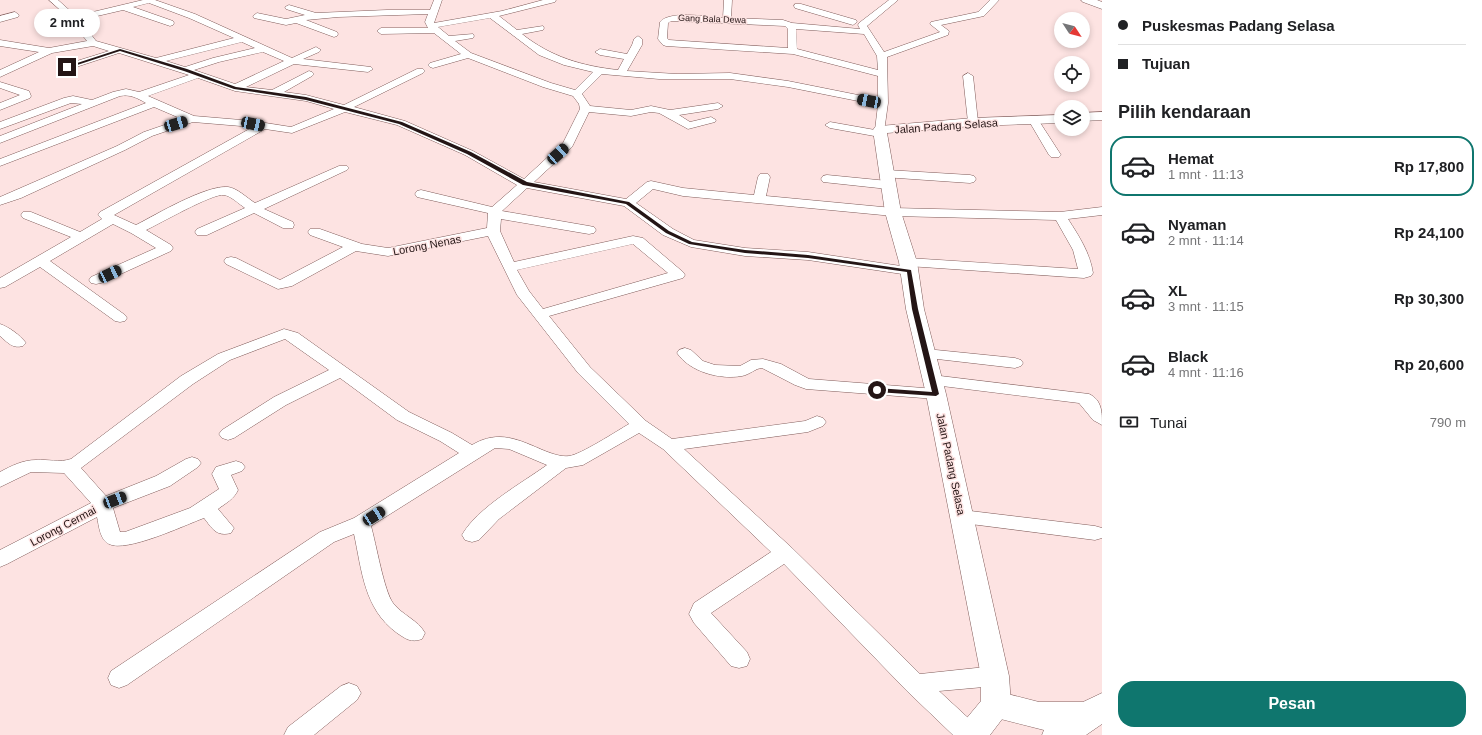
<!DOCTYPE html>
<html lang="id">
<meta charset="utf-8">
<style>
body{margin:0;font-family:Helvetica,sans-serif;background:#f2f2f2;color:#202124;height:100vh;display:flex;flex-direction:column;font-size:15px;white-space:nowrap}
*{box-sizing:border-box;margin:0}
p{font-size:13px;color:#757577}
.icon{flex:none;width:22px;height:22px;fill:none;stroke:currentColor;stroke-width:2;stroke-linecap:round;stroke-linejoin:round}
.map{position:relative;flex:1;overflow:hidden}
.sheet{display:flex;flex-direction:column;background:#fff;width:380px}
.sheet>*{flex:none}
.top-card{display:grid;align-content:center;height:88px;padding:0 16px;background:#fff}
.needle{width:26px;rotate:126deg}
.fabs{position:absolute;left:1054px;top:12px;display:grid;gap:8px}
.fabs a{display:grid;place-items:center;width:36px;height:36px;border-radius:50%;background:#fff;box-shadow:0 2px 6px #0003;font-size:20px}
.end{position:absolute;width:18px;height:18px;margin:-9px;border:5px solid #241515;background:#fff;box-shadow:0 0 0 2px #fff}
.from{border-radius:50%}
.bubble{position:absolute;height:28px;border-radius:14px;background:#fff;box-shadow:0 2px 6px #0003;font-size:13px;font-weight:700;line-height:28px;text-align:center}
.car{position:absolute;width:12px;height:24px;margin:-12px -6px;border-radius:5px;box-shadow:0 0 3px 1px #0007;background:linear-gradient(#222 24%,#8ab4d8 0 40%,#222 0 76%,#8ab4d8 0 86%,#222 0)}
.top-card b{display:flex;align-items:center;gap:14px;height:38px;font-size:15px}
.top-card b+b{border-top:1px solid #e0e0e0}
.top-card i{width:10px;height:10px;background:#202124}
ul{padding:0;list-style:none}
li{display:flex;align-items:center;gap:12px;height:60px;margin:0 8px 6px;padding:0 8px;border:2px solid transparent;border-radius:16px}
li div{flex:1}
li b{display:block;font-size:15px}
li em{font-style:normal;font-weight:700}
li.on{border-color:#0f766e}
li>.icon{width:36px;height:36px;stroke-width:1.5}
h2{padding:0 16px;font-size:18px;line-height:48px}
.pay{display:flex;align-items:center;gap:10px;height:44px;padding:0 16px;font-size:15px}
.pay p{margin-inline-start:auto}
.cta{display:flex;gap:8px;margin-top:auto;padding:8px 16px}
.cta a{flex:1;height:46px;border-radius:16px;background:#0f766e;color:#fff;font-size:16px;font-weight:700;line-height:46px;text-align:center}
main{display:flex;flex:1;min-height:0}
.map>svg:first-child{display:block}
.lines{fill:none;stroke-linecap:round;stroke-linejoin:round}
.minor-casing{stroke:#805c5a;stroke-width:1}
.tertiary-casing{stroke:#805c5a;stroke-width:1}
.secondary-casing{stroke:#805c5a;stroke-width:1}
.minor{fill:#fff;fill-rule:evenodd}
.tertiary{fill:#fff;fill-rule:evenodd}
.secondary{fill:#fff;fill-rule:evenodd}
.route{fill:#241515}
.labels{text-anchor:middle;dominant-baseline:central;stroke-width:3;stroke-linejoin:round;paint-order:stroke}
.far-street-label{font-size:9px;fill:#241515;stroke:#fde3e2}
.street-label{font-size:11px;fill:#241515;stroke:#fde3e2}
</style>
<main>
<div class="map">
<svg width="1102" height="735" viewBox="0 0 1102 735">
<rect width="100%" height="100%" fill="#fde3e2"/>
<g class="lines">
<g class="minor-casing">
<path id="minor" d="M49,0H58L76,16L143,0H155L195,14L292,58L316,47L321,50L319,52L303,59L371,67L373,69L368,72L294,64L246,87L272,90L309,71L312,72L314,74L312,76L284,92L306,95L344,105L417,69H423L425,71L423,73L354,107L405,121L473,151L524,179L563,143L580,109L579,104L573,96L543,87L468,58L433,68L430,67L428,65L430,63L461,54L434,33L381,34L377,31L381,28H428L425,22L428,14L338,17L306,20L337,32L338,34L337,36L334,37L296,23L286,25L254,18L253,16L257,13L286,19L305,15L286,9L285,7L289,5L316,13L387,10H430L434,0H442L434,23L502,11L543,0H556L555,2L499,16L517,30L543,26L544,28L543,30L522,34C551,57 582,66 618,70L624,59L600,55L595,52L600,49L627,54L632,45L634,39L638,36L642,39V45L627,71L677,74L730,73L788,81L878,99V76L793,54L666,46L663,45L658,39L660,22C670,10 708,17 723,18L724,0H732L731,18L783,20L792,23L860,29L858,25L859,23L889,0H898L867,26L884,52L940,32L930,24L931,22L978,12L990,0H999L984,16L941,25L949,31L948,35L887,57L888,103L884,132L885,134L884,136L880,137L830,128L825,125L830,122L875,130L878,105L788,87L730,79H659L602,74L582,94L590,106L631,110L651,106L670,110L718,103L723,106L718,109L679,115L690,122L711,117L716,120L715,122L688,129L659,113L651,112L631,116L589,112L572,147L534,182L626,199L647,182L651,181L683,188L754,195L758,177L760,174H768L770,177L766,196L893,208L1060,212L1102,207V215L1068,219C1079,236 1090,253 1093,273L1091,276L1084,278L908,266L903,265L901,262L903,259L908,258L1078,269L1073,250L1056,220L893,216L683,196L653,189L636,203L673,229L694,240L745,248L808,252L914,268L916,271L914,274L909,275L808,260L745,256L691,247L663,235L624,206L527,188L502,211L589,226L594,227L596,230L594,233L589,234L501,219L500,231L514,262L633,236L643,238L683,272L685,275L683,278L549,316L590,367L646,421L672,439L805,421L817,416L823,418L826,422L823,426L808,432L684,449L792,548L920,674L995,666L1003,669L1006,676L1003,683L995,686L939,691L978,727L982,735H953L907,691L784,564L711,613L747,652L750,659L747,666L739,668L731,666L694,623L689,614L694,603L771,552L663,449L639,433L583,465L566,468L499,519L479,540L472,542L465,540L462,535C477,508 522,483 547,465L509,449L495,448L371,526C376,543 384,591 393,603C402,615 418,620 425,633L422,639C411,643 406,639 397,633C364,609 362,571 354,534L334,542L127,685L119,688L111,685L108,678L111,671L320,532L354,518L459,453L440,441L397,420L340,378L286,405L234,438L228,440L222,438L219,434L222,430L274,397L329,370L285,339L230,360L193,384L81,468L106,496L156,476L186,459L192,457L198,459L201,463L198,467L170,486L113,508L120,532H125L190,508L219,489L212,474L216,467L236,461L242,463L245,467L242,471L231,475L238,490C234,499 226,503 218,509L234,528L231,533C216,537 212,528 204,518C185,525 126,553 109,544C100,540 99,526 97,517L7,564L0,567V550L91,503L64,473L31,472L0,487V472C11,466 23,460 36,460C48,459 59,463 71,459L181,376L218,354L279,331L284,329L298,333L409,412L452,433L472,445C499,429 519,440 545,451C553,454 561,457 569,456C580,455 617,431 629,424L578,373L517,295L488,236L388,256L356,251L292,286L278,289L226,264L224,261L226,258L231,257L236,258L280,280L343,247L310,235L308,232L310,229H320L362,244L388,248L487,228L488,213L417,197L415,194L417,191L421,190L492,207L517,185L465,155L397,125L345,112L292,133L265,129L114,215L136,225C157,214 206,185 228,187C237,188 247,198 255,203L339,166H347L349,168L347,170L264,209L293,222L294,225L293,228H283L254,213L207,235H197L195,232L197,229L245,208C239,204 231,196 224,195C213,193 159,224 146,230L171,245L173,248L171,251L101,283L96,284L91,283L89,280L91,277L156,248L131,233L113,224L50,261L125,315L127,318L125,321L120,322L115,321L40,267L5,287L0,288V278L71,237L23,218L21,215L23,212H31L80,232L102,219L98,215L100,212L253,127L193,122L152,136L125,150L21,198L0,205V197L117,146L144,132L182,119L154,107L0,166V159L146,103C137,98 130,94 120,96L0,143V136L82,104L71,103L0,129V122L64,98L73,96L92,100L113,92L126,89L139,92L189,75L119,53L70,69H64L62,67L64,65L109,51L93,46L52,53L0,77V70L39,52L0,46V40L49,48L87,41L68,17ZM149,3L189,18L234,38L156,58L96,41L80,20L123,10L170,26L173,25L174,23L173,21L133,7ZM490,18L539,55L564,65L593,72L575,90L551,83L471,53L455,41L473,38L474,36L473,34L449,36L438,27ZM671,21L785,26L788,29V48L669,40L667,38L668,23ZM796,29L864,34L877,56L878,70L797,49ZM242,42L255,48L213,58L185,67L166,61ZM263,52L284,61L235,84L194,70L219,62ZM198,78L235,91L306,101L334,109L291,127L253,121L194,116L148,96ZM633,244L668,273L543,309L529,291L517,270Z
M795,4H801L856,20L857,22L853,25L795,8L794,6Z
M15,12L19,15L18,17L0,22V16Z
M968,73L973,76L978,122L973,125L968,122L963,76Z
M0,82L29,91L31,96L30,98L0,110V103L20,95L0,88Z
M1034,118L1039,121L1061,155L1059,157H1051L1049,155L1029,121Z
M887,170L970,175L974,176L976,179L974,182L970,183L883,177L881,174L883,171Z
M827,175L888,181L892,182L894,185L892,188L888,189L823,182L821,179L823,176Z
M0,324C9,327 20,335 26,343L23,346C13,349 8,343 0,336Z
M685,348L691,350L703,361L715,365L740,366L751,360L763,359L781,364L809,379L936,389L942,390L944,394L942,398L936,399L806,389L795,385L762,368C756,368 749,375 742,376C720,380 690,372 677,353L679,350Z
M926,349L1015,358L1021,360L1023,363L1021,366L1015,368L920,357L918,354L920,351Z
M932,375L1089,394C1102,400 1102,412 1102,425L1093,420L1079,403L926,384L924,380L926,376Z
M962,510L1095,526L1102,528V538L1095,540L955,522L952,517L955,512Z
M349,683L357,686L361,693L357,700L314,735H284L288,727L341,686Z"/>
</g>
<g class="tertiary-casing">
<path id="tertiary" d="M1102,112V120L1083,121V113Z
M1061,115V123L973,126L887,133L901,212L917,262L924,309L946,394L1009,676L1011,705L1006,714L990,735H957L961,725L981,701V676L926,394L906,309L899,262L885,212L873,130L875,127L880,126L973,118Z"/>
</g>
<g class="secondary-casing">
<path id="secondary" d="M1081,0H1097L1102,2V9L1083,2Z
M996,691L1039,702H1083L1102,693V724L1086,735H1042L1044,730L985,715L980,705L985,695Z"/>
</g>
<use href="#minor" class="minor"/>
<use href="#tertiary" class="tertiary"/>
<use href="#secondary" class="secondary"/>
</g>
<path class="route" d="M120,49L187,69L236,87L306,97L402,122L471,152L527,182L629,202L669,231L692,242L745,250L808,255L911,270L918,309L939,394L936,396L877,392L874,390L877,388L932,392L912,309L907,272L808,258L745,253L689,244L666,233L626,204L523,185L467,154L399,124L306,100L234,89L184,71L120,51L68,68L65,67Z"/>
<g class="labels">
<g class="far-street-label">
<text transform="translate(712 19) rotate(2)">Gang Bala Dewa</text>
</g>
<g class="street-label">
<text transform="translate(946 126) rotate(-4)">Jalan Padang Selasa</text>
<text transform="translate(427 245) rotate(-11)">Lorong Nenas</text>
<text transform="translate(951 464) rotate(78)">Jalan Padang Selasa</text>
<text transform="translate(63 526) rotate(-28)">Lorong Cermai</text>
</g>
</g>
</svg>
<div class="fabs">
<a><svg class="needle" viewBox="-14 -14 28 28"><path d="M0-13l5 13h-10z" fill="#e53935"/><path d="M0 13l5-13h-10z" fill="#757577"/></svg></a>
<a><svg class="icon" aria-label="locate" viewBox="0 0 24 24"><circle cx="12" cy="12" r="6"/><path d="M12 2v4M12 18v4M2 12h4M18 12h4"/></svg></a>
<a><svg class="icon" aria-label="layers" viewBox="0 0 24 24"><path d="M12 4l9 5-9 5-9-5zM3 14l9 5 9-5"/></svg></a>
</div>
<i class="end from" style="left:877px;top:390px"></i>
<i class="end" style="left:67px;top:67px"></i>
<div class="bubble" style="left:34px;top:9px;width:66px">2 mnt</div>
<i class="car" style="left:869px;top:101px;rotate:281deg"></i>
<i class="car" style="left:176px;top:124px;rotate:74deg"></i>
<i class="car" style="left:253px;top:124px;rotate:102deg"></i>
<i class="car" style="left:558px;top:154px;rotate:48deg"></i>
<i class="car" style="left:110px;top:274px;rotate:65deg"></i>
<i class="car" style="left:115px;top:500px;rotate:69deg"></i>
<i class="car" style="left:374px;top:516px;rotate:57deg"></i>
</div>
<section class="sheet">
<div class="top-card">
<b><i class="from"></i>Puskesmas Padang Selasa</b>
<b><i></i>Tujuan</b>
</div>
<h2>Pilih kendaraan</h2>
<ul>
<li class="on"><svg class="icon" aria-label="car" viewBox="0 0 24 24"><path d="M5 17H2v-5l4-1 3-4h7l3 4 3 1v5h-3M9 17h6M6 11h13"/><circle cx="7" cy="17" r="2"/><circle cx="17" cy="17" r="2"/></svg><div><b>Hemat</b><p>1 mnt · 11:13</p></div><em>Rp 17,800</em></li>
<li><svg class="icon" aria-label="car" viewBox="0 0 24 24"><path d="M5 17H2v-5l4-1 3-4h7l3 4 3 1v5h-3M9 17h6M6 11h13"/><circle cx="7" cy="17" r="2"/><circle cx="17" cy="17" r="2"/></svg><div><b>Nyaman</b><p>2 mnt · 11:14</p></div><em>Rp 24,100</em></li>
<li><svg class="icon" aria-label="car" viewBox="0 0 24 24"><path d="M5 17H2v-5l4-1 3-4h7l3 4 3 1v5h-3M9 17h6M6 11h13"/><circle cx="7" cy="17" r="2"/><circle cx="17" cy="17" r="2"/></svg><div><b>XL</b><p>3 mnt · 11:15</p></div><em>Rp 30,300</em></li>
<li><svg class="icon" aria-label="car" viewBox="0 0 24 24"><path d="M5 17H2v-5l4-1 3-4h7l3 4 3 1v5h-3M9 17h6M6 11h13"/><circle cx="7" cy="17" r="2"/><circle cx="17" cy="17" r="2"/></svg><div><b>Black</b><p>4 mnt · 11:16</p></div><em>Rp 20,600</em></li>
</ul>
<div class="pay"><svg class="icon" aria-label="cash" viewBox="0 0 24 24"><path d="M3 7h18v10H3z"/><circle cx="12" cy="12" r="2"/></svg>Tunai<p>790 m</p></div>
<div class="cta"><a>Pesan</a></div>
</section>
</main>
